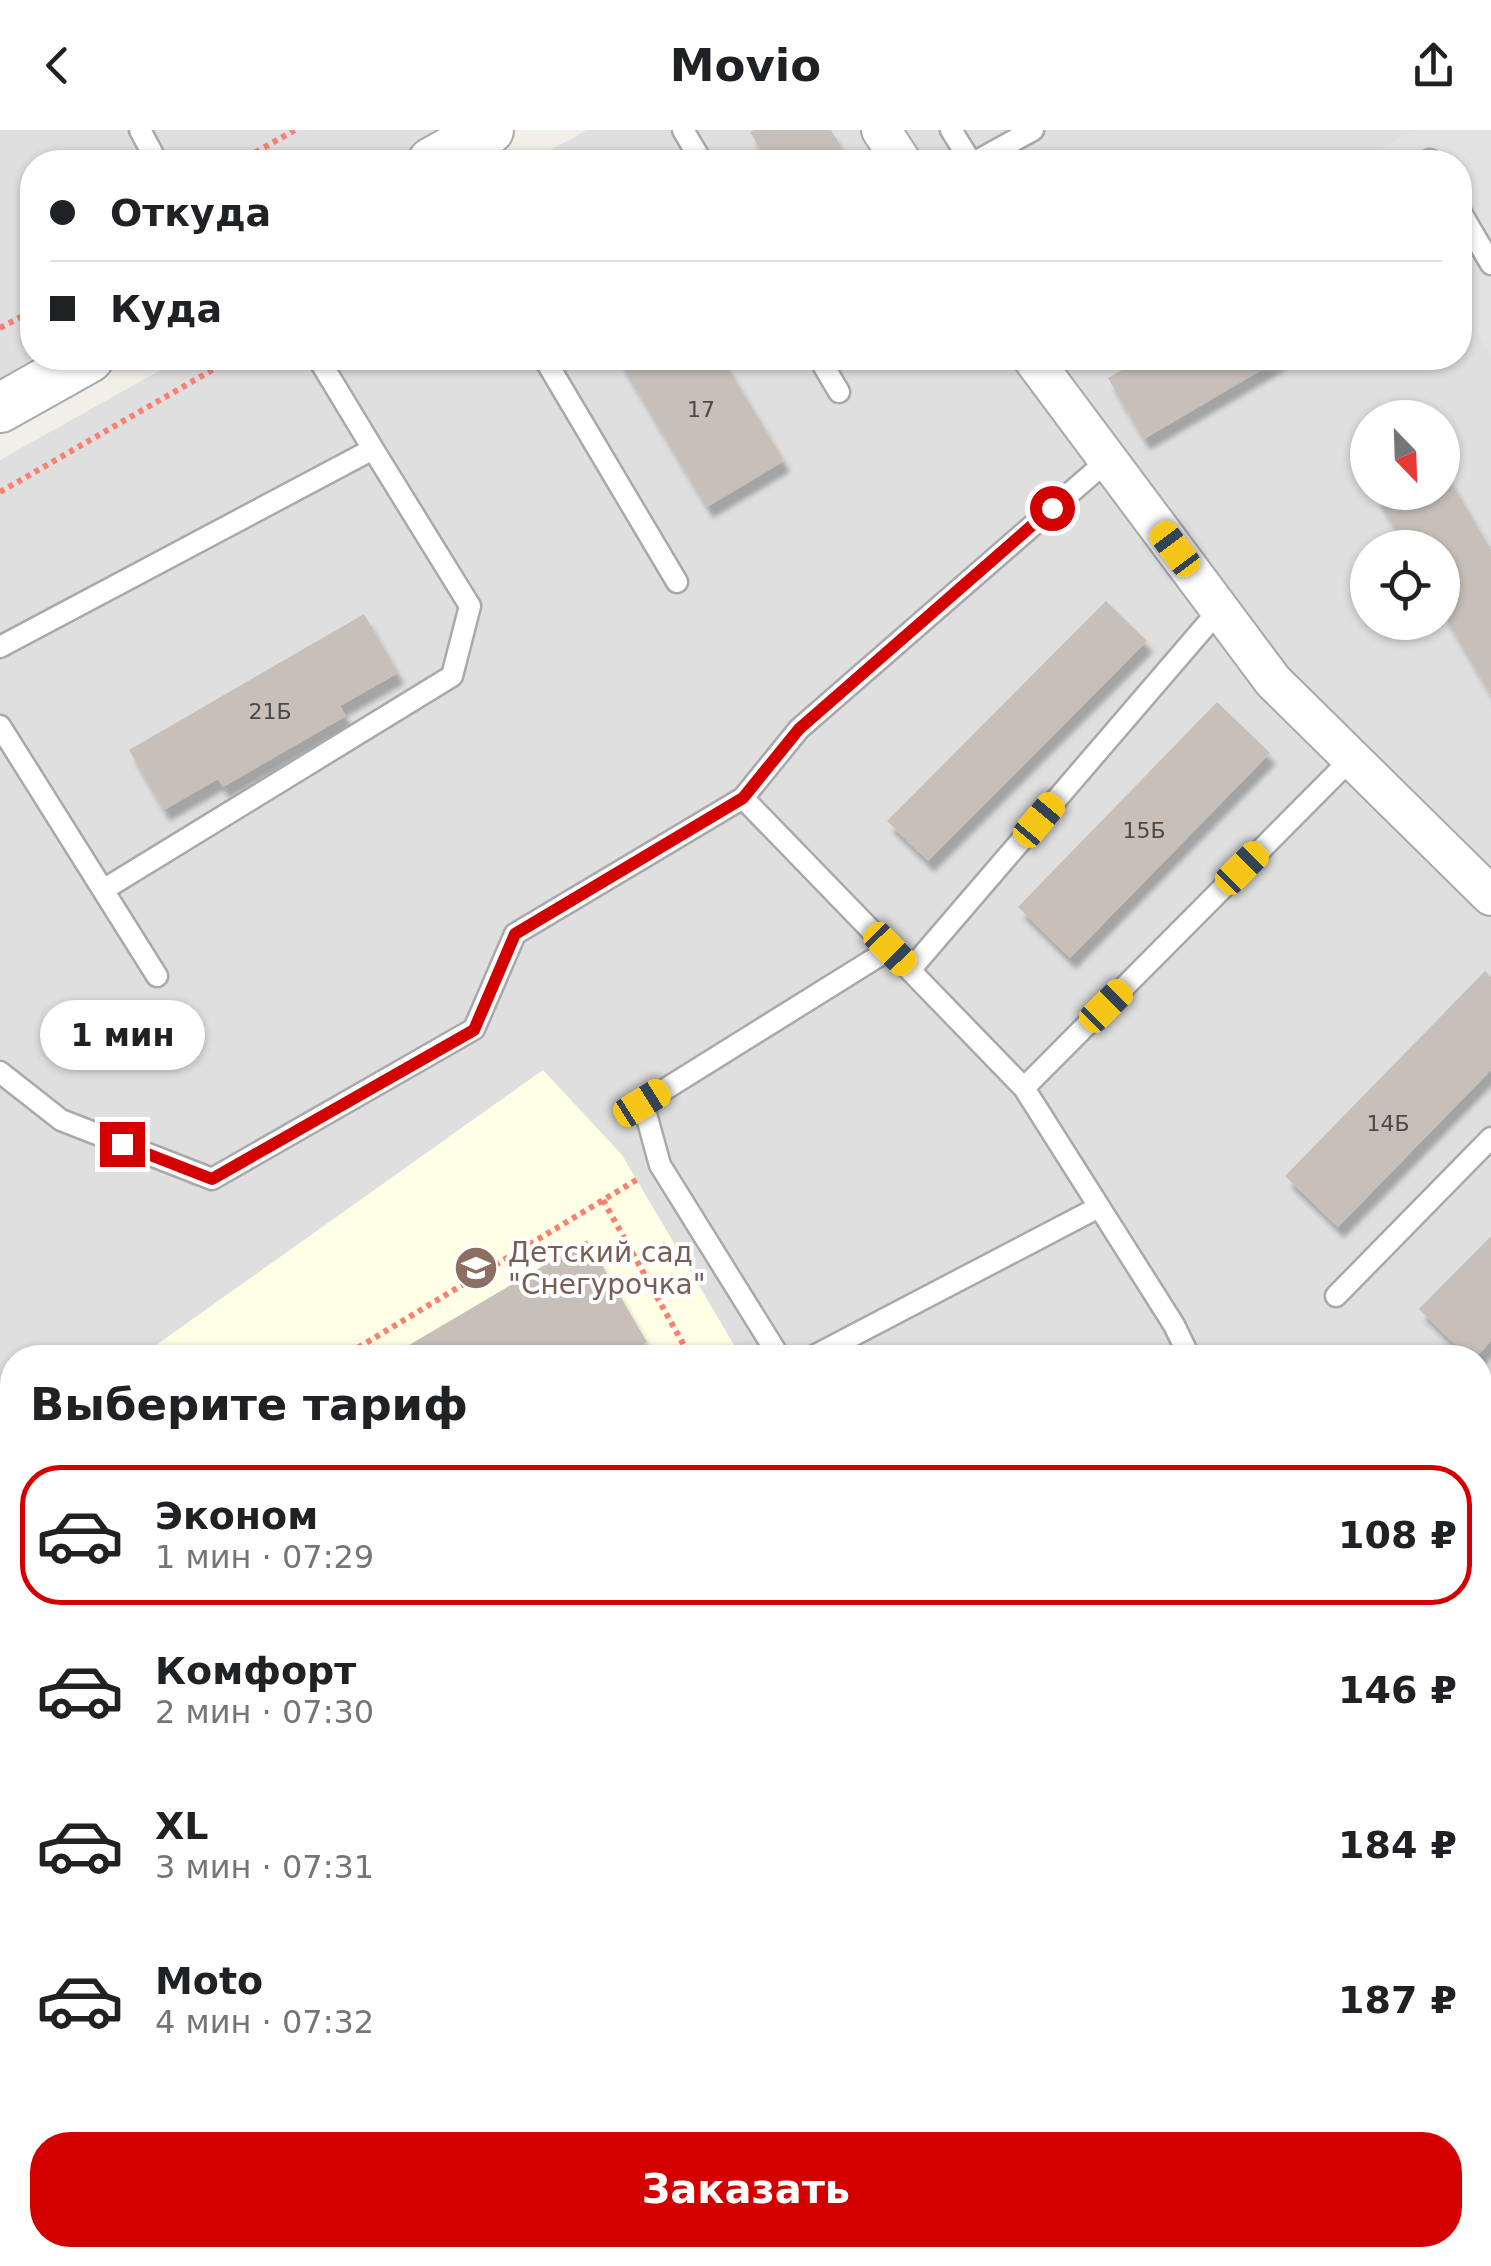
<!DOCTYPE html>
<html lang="ru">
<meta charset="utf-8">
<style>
body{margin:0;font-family:"DejaVu Sans",sans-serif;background:#f6f6f6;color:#202124;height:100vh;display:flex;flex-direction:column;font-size:38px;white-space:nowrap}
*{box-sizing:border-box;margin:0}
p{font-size:32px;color:#757577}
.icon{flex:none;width:55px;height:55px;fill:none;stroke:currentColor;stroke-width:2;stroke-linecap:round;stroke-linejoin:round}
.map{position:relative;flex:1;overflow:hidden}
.sheet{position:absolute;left:0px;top:1215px;width:1492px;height:922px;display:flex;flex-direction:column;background:#fff;border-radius:40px 40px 0 0;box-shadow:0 2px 8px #0004}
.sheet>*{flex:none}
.hud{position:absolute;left:20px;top:20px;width:1452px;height:220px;border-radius:40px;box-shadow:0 2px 8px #0004;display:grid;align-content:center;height:220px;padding:0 30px;background:#fff}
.needle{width:65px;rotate:157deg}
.buttons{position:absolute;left:1350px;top:270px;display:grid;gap:20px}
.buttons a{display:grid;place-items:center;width:110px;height:110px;border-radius:50%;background:#fff;box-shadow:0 2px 8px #0004;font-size:50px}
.end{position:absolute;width:45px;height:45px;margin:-22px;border:12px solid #d40000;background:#fff;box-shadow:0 0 0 5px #fff}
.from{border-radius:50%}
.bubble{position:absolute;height:70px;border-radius:35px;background:#fff;box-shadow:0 2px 8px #0004;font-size:32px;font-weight:700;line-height:70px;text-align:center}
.car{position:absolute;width:30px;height:60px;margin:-30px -15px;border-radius:12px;box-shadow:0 0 8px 2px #0007;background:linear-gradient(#f5c518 24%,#345 0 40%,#f5c518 0 76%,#345 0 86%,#f5c518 0)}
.hud b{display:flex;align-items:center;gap:35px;height:95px;font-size:38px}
.hud b+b{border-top:2px solid #e0e0e0}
.hud i{width:25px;height:25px;background:#202124}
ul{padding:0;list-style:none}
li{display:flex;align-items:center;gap:30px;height:140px;margin:0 20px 15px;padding:0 10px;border:5px solid transparent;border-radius:40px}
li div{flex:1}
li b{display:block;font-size:38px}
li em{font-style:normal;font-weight:700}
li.active{border-color:#d40000}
li>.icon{width:90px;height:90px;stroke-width:1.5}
h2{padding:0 30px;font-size:45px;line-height:120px}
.action{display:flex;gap:20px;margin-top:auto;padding:20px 30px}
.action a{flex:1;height:115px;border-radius:40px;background:#d40000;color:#fff;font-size:40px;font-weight:700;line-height:115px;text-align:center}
header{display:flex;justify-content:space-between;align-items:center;height:130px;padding:0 30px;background:#fff;font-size:45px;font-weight:700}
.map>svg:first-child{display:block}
.residential{fill:#e0dfdf;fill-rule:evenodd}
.education{fill:#ffffe5}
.construction{fill:#c7c7b4}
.parking{fill:#e2e2e2}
.building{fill:#c7bfb8;filter:url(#shadow)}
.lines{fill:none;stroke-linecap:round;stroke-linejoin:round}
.service-casing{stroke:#a9a9a9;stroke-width:25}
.minor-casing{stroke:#a9a9a9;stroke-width:42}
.tertiary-casing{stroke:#a9a9a9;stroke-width:52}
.path{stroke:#fa8072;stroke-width:6;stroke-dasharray:5 5;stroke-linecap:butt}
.service{stroke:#fff;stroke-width:20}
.minor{stroke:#fff;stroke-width:38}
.tertiary{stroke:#fff;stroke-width:48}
.route{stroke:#d40000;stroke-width:12}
.labels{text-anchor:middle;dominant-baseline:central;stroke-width:8;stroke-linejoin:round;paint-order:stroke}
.number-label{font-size:22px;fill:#4b4948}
.education-label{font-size:28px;fill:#785e54;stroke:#fff;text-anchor:start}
</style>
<header><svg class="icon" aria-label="back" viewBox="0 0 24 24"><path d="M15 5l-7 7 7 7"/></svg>Movio<svg class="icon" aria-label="share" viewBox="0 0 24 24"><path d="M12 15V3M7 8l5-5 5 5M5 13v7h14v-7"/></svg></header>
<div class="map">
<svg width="1491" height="2136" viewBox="0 0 1491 2136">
<defs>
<filter id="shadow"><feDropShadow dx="6" dy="11" stdDeviation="2.5" flood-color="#0004"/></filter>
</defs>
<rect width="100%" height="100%" fill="#f2efe9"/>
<path class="residential" d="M0,0H463L406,32H32V228H62L0,262Z
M587,0H1491V1825L1480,1831V1228H12V2125H944L923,2136H0V330L182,228H1460V32H529ZM1368,288H1442V362H1368ZM1368,418H1442V492H1368Z"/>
<path class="education" d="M543,940L622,1025L741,1227L138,1228Z
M12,1316V1445L0,1430V1325Z"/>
<path class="construction" d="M795,2125H867L849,2136H802Z"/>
<path class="parking" d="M1413,0H1491V226L1460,173V32H1377L1372,24Z"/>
<path class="building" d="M754,0H831L850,32H768L750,2Z
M618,228H722L784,331L707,377Z
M1143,228H1282L1144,309L1108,248Z
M1368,321V352L1354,329Z
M1442,337L1491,420V565L1442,481V418H1406L1374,362H1442Z
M1106,471L1147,511L928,731L887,691Z
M364,484L398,543L340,576L346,586L223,657L218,649L164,680L129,620Z
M1217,572L1270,623L1070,828L1018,777Z
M1485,841L1491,847V940L1338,1097L1285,1046Z
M1491,1106V1211L1475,1228H1469L1419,1179Z
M587,1110L647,1212L620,1228H387Z
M12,2065V2125H55L35,2136H0V2071Z
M385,2125H396L402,2136H366Z
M465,2125H605L585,2136H471Z"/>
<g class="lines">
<g class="service-casing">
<path id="service" d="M140,0L157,32
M683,0L702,32
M951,0L971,32
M1430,30L1431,32
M975,32L1033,0
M1460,81L1491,134
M544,228L677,452
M819,228L839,262
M0,517L373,319L318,228
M0,596L157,846
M743,668L799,599L1108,330
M103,760L452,546L470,476L373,319
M910,840L1220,479
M0,942L61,990L212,1049L474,899L515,804L743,668L1024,958L1174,1195L1190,1228
M1024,958L1352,628
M1336,1166L1491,1008
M780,1228L660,1035L643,973L890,819
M810,1228L1099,1077
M1480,1311L1491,1302
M0,1474L8,1466
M1480,1477L1491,1470
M1480,1815L1491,1837"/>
</g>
<g class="minor-casing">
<path id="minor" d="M881,0L902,32
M1032,228L1273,551L1491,766
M1480,1850L1491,1844
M969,2136L989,2125"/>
</g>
<g class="tertiary-casing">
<path id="tertiary" d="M432,32L489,0
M0,278L89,228"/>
</g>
<path class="path" d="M238,32L295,0
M0,198L32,181
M0,362L233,228
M603,1070L691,1228
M341,1228L638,1049"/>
<use href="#service" class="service"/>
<use href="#minor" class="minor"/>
<use href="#tertiary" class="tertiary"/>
</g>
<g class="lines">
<path class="route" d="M122,1014L212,1049L474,900L515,804L743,668L799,599L1052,378"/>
</g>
<defs>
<g id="school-disc" transform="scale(2.25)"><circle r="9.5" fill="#8d6e63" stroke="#fff"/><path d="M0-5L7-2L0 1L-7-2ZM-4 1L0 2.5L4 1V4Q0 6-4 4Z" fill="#fff"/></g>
</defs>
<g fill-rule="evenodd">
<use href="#school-disc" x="476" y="1138"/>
</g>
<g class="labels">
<g class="number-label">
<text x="701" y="279">17</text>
<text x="270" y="581">21Б</text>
<text x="1144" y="700">15Б</text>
<text x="1388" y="993">14Б</text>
</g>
<g class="education-label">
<text x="508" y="1122">Детский сад<tspan x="508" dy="32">"Снегурочка"</tspan></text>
</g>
</g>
</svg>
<div class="buttons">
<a><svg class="needle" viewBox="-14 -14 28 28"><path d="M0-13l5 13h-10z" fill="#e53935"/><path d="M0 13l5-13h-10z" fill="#757577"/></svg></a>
<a><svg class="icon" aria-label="locate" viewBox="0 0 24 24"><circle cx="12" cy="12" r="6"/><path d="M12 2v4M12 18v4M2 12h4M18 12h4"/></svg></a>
</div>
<i class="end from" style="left:1052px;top:378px"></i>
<i class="end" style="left:122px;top:1014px"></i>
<div class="bubble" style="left:40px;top:870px;width:165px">1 мин</div>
<i class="car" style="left:1175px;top:419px;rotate:323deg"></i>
<i class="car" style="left:1039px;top:690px;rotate:40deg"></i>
<i class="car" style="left:1242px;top:738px;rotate:45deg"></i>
<i class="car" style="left:890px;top:819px;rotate:136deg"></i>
<i class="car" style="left:1106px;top:876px;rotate:45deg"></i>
<i class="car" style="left:642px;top:973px;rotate:58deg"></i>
<div class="hud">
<b><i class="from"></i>Откуда</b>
<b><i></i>Куда</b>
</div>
<section class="sheet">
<h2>Выберите тариф</h2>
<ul>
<li class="active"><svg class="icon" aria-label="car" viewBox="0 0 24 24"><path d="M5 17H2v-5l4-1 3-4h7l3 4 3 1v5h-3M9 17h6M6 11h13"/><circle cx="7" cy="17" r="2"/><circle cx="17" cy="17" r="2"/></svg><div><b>Эконом</b><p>1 мин · 07:29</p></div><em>108 ₽</em></li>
<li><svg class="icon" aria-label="car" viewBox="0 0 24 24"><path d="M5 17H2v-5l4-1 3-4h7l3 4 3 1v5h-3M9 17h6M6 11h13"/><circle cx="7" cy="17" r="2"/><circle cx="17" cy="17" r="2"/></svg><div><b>Комфорт</b><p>2 мин · 07:30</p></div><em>146 ₽</em></li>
<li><svg class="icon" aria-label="car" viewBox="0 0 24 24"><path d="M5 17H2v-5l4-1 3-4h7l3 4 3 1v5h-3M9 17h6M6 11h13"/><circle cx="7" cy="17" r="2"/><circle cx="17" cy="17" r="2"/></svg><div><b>XL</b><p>3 мин · 07:31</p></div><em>184 ₽</em></li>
<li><svg class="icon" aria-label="car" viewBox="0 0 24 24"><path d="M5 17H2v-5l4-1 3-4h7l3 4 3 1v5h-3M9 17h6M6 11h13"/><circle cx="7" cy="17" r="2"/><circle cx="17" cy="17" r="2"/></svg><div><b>Moto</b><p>4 мин · 07:32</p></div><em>187 ₽</em></li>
</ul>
<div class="action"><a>Заказать</a></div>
</section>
</div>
